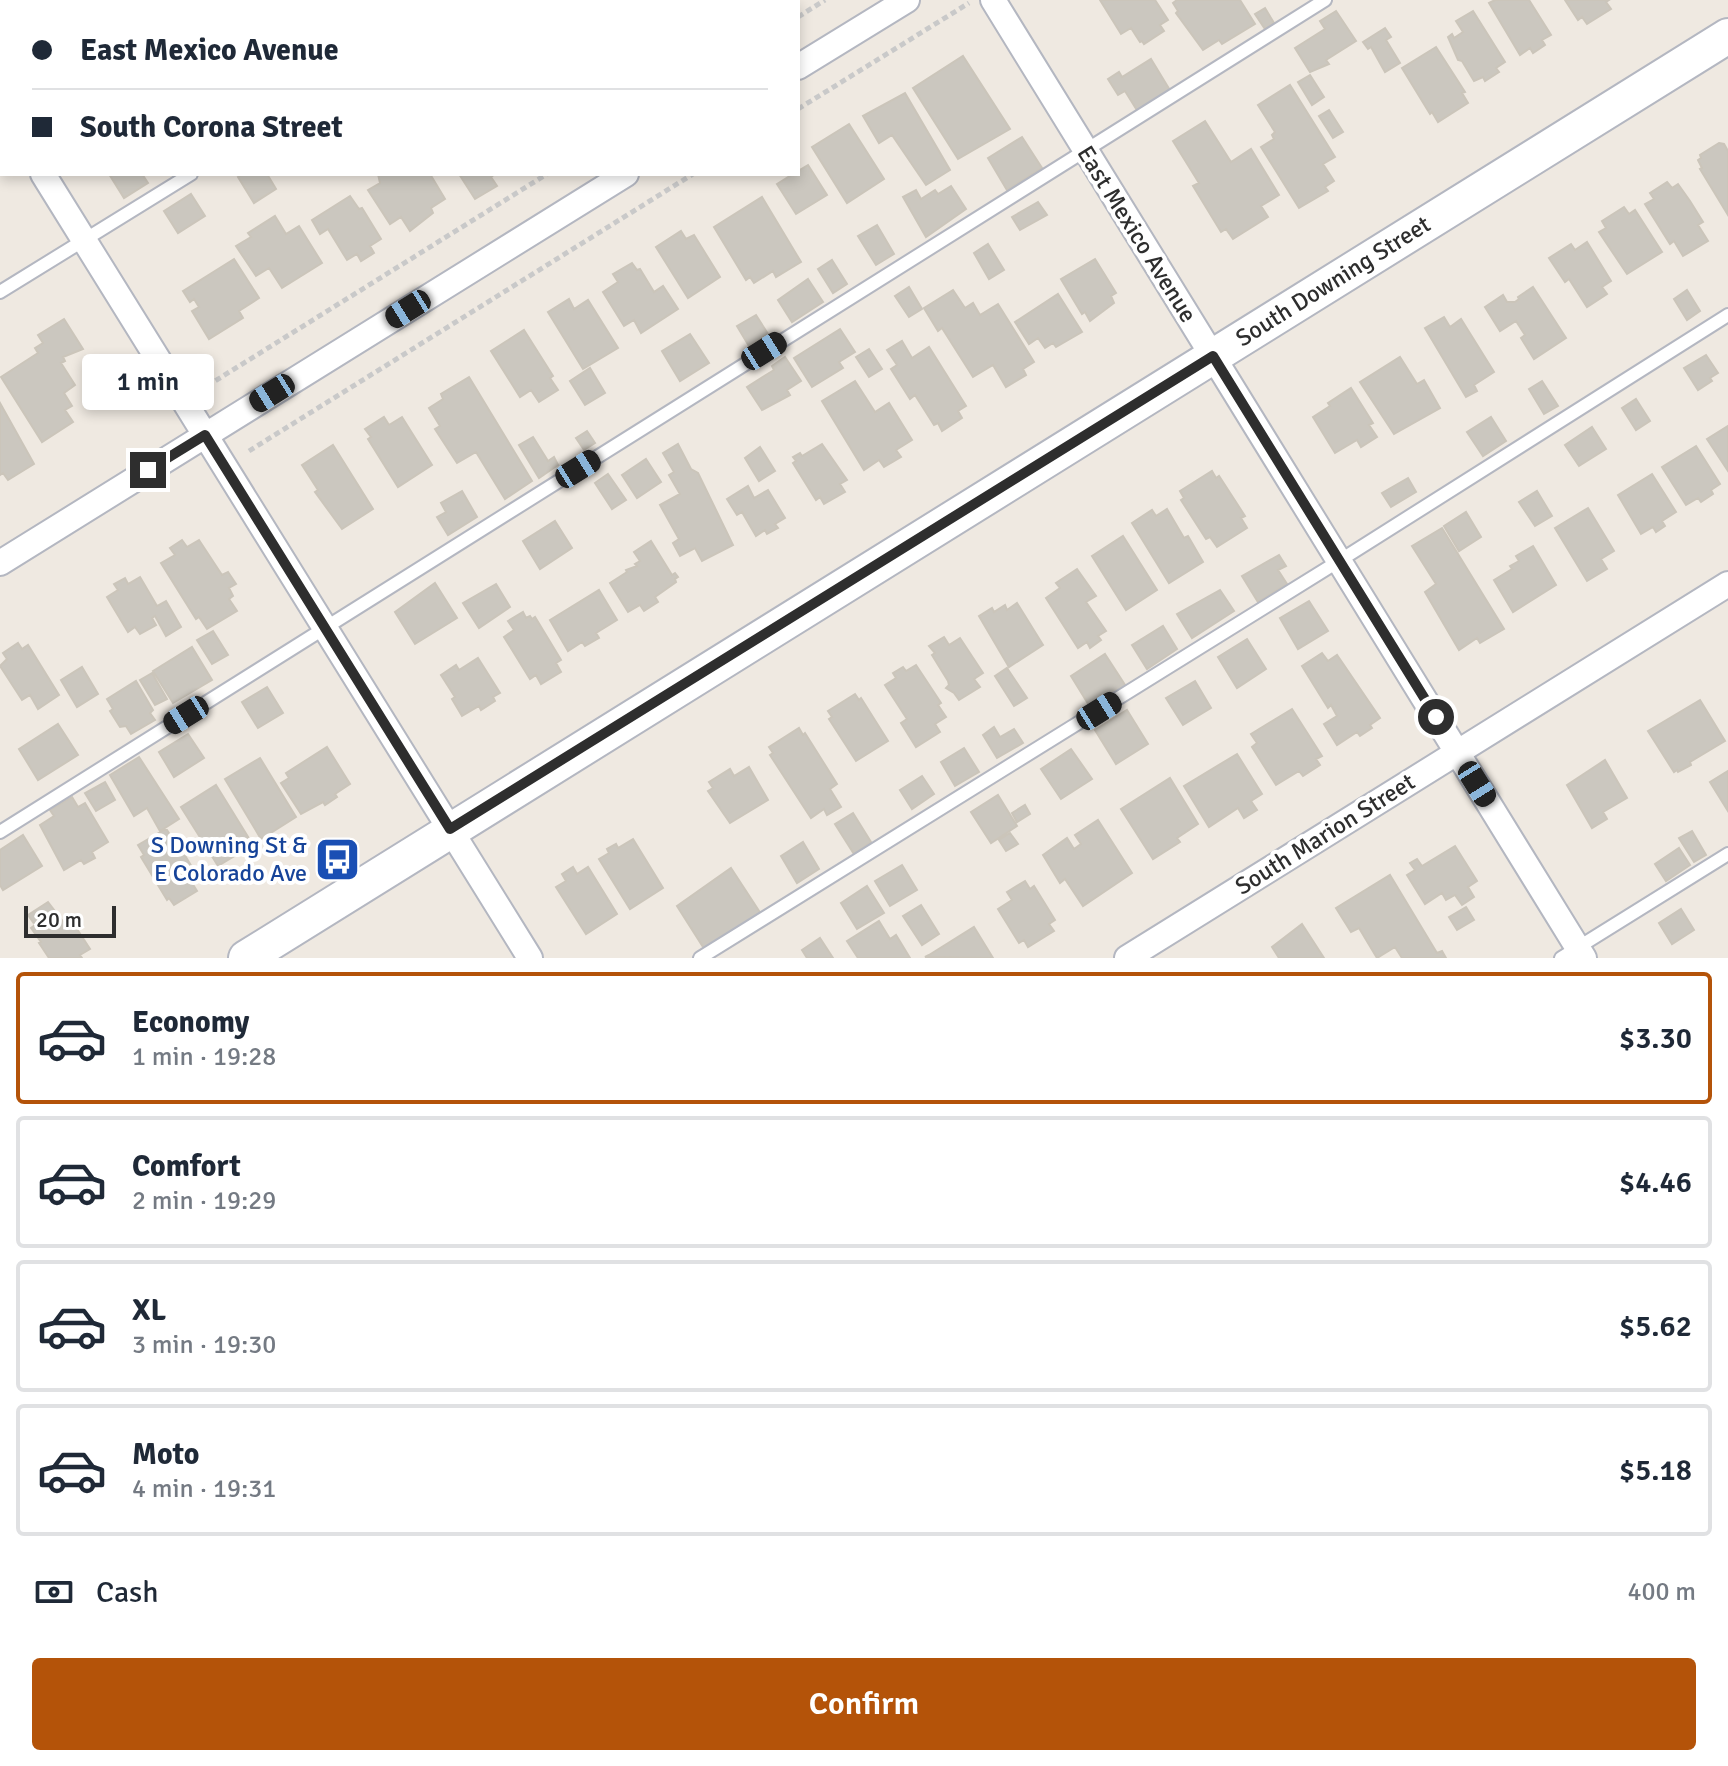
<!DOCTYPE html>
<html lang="en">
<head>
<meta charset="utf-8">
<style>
	:root { --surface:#fff; --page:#f6f6f7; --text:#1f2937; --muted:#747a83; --line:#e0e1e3; --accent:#b45309 }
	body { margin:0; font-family:Signika,sans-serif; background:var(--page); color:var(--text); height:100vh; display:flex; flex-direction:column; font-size:30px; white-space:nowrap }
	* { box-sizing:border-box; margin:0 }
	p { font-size:26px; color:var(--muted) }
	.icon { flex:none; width:44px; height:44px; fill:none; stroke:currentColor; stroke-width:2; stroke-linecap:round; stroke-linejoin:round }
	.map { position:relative; height:958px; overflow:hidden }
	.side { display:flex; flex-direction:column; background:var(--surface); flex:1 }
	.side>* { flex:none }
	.hud { position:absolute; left:0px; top:0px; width:800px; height:176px; box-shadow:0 4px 12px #0003; display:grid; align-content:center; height:176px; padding:0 32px; background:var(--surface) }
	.scale { position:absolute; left:24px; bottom:20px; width:92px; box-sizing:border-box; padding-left:8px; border:4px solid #2e2e2e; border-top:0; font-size:22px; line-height:28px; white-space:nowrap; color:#2e2e2e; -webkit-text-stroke:6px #fff; paint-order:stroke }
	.end { position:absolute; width:36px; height:36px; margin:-18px; border:10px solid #2e2e2e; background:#fff; box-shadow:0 0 0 4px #fff }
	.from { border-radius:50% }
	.bubble { position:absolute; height:56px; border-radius:8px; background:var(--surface); box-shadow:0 4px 12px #0003; font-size:26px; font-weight:600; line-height:56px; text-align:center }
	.car { position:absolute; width:24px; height:48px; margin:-24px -12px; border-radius:10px; box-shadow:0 0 6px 2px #0007; background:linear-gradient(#222 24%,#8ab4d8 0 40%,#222 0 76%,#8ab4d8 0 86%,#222 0) }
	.hud b { display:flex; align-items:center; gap:28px; height:76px; font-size:30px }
	.hud b+b { border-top:2px solid var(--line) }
	.hud i { width:20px; height:20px; background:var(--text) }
	ul { padding:14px 0 0; list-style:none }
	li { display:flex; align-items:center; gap:24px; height:132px; margin:0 16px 12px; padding:0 16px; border:4px solid var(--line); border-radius:8px }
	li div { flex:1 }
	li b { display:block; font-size:30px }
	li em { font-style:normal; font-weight:600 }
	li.current { border-color:var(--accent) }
	li>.icon { width:72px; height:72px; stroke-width:1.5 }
	.pay { display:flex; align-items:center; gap:20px; height:88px; padding:0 32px; font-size:30px }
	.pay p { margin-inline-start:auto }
	.primary-button { display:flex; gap:16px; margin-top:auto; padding:16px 32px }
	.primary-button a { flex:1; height:92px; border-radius:8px; background:var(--accent); color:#fff; font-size:32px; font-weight:600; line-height:92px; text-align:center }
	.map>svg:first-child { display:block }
	.building { fill:#cbc7bf; stroke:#cbc5ba; stroke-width:2 }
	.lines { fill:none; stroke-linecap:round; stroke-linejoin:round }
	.lane-casing { stroke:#b4b7c1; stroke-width:16 }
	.street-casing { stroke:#b4b7c1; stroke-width:28 }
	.secondary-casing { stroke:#b4b7c1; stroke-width:38 }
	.path { stroke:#c9c9c9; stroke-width:5; stroke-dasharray:6 4; stroke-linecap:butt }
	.lane { stroke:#fff; stroke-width:12 }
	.street { stroke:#fff; stroke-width:24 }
	.secondary { stroke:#fff; stroke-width:34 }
	.route { stroke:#2e2e2e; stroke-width:10 }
	.labels { text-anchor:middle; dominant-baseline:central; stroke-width:8; stroke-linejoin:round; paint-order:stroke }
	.street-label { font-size:24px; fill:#2e2e2e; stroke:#fff }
	.transit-label { font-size:24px; fill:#164399; stroke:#fff; text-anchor:end }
</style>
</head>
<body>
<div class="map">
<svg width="1728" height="958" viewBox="0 0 1728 958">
	<rect width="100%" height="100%" fill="#efe9e1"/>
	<path class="building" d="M1100 0H1155L1168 20 1160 25 1164 31 1144 44 1142 41 1140 42 1131 28 1121 34Z
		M1177 0H1240L1255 24 1222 44 1219 40 1203 50 1176 13 1178 11 1173 3Z
		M1495 0H1529L1551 35 1542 40 1545 45 1533 53 1530 48 1520 55 1489 3Z
		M1565 0H1609L1606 2 1611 9 1587 24 1582 17 1578 20Z
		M1265 8 1274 23 1265 29 1255 14Z
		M1336 11 1356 41 1326 60 1329 64 1310 72 1295 48 1325 29 1320 21Z
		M1473 11 1505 62 1496 68 1499 72 1485 81 1483 77 1474 81 1462 61 1458 60 1448 37 1452 34 1454 38 1463 32 1456 21Z
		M1385 28 1391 37 1386 40 1400 63 1385 72 1371 47 1368 49 1363 42Z
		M1436 47 1465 92 1462 93 1468 103 1438 122 1432 112 1430 114 1402 68Z
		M963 56 1010 129 958 159 913 88Z
		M1151 59 1171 92 1138 112 1125 91 1118 95 1108 79 1119 72 1122 77Z
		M1310 75 1324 97 1312 105 1298 82Z
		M1290 85 1335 157 1323 164 1334 181 1325 187 1328 191 1299 208 1261 147 1274 139 1272 135 1275 132 1258 105Z
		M905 93 950 170 926 185 892 135 879 143 863 116Z
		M1329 110 1343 132 1333 138 1319 116Z
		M1205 121 1231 162 1251 149 1279 195 1261 206 1268 217 1233 239 1226 229 1221 232 1193 186 1199 183 1173 141Z
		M849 124 884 179 847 203 812 147Z
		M1022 137 1042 168 1007 190 988 158Z
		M1719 143 1724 144 1728 151V215L1700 169 1702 168 1698 160 1701 158 1700 155Z
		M808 165 827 195 796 214 777 184 793 174H798V171Z
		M109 174H142L148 183 124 198Z
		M242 174H267L276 189 254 203 238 177Z
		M378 174H430L445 199 431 208 433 213 410 231 401 217 390 224 368 190 380 183Z
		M459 174H495L491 177 497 186 475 199Z
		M1667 182 1672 188 1678 184 1690 201 1703 222 1698 225 1708 241 1683 256 1674 241 1670 244 1645 204 1654 199 1650 193Z
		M951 186 966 209 926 237 903 197 916 190 921 199 935 190 938 194Z
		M191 194 205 216 178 233 164 211Z
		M350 196 359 209 362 208 381 239 370 246 374 253 361 261 357 254 347 260 328 229 320 234 312 220Z
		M762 197 801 262 776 277 773 271 754 283 750 277 746 280 714 227Z
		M1038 202 1047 215 1020 230 1012 217Z
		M1624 207 1629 214 1635 210 1662 252 1627 274 1599 232 1606 228 1602 221Z
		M275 216 286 234 299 226 322 263 282 288 269 268 256 276 236 246 251 237 248 233Z
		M877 225 894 254 876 265 858 236Z
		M681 231 686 239 694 235 720 277 688 298 656 247Z
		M1587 242 1611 281 1602 287 1607 294 1587 307 1569 279 1565 282 1549 258 1571 244 1575 250Z
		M988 244 1004 270 989 279 974 253Z
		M234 259 259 298 239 311 243 318 209 339 192 311 199 307 194 299 190 302 183 291Z
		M1095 259 1116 293 1111 296 1114 303 1090 321 1085 312 1082 314 1061 279Z
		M832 260 847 284 833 293 818 269Z
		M632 263 637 270 640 269 654 292 663 286 678 309 641 333 634 320 624 326 603 292 618 282 613 274Z
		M808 279 823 302 792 322 778 300Z
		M909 287 922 309 909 317 895 296Z
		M1533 287 1566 338 1534 359 1521 338 1525 335 1516 321 1500 331 1485 307 1503 295 1507 302H1515L1519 299 1518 297Z
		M953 290 965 308 973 303 980 315 998 304 1034 362 1023 369 1026 375 1006 387 993 365 973 377 942 328 938 331 924 308Z
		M1687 290 1700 311 1687 320 1674 299Z
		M1058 294 1082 332 1056 347 1053 343 1045 348 1038 338 1029 344 1015 322Z
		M569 299 574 309 588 300 618 348 583 369 548 312Z
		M756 315 768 334 749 346 737 326Z
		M1444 317 1450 327 1461 319 1494 372 1474 385 1477 391 1466 397 1425 328Z
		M64 319 83 349 63 357 65 361 61 363 75 385 64 393 72 406 65 410 73 422 42 442 1 377 38 353 35 348 43 343 38 335Z
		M840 329 855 352 839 362 843 368 812 387 794 358Z
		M524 330 553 376 550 378 558 390 539 402 531 390 520 397 491 351Z
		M690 334 709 363 680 381 662 351Z
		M902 341 912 358 929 347 966 406 958 411 962 418 942 431 938 423 934 425 915 395 910 399 891 369 897 365 887 350Z
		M869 349 882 369 869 377 856 357Z
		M1706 355 1718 373 1710 378 1712 381 1698 390 1684 368Z
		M785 357 801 381 787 390 790 395 762 410 747 387 774 370 772 366Z
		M1400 357 1417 384 1424 380 1440 408 1394 434 1360 382Z
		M590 368 605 393 585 405 570 381Z
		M469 377 532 481 505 499 476 452 457 463 435 429 440 426 429 408 443 399 441 394Z
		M855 381 875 412 889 403 912 440 896 450 901 457 884 467 879 460 864 470 822 401Z
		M1542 381 1558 406 1544 414 1529 389Z
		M1351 388 1373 423 1369 425 1377 437 1361 447 1357 440 1335 453 1313 417 1330 406 1328 403Z
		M1636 399 1650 421 1636 430 1622 408Z
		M0 403 34 464 8 480 3 473 0 475Z
		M384 417 389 425 402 417 432 465 398 487 368 439 371 437 365 429Z
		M1491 417 1506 441 1483 456 1467 432Z
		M1728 426V471L1707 439Z
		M1592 427 1606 449 1579 466 1565 445Z
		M587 431 595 443 584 450 576 438Z
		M533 437 548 461 554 457 558 465 539 478 519 445Z
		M678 444 691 469 698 473 733 545 702 561 695 548 680 556 673 543 679 539 660 505 680 494 669 475 674 472 663 453Z
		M822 444 847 480 840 484 845 492 824 504 820 497 816 500 793 463 796 461 793 457 800 453 802 456Z
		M333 445 373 509 342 529 315 492 318 490 302 465Z
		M1696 446 1720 484 1711 490 1713 494 1701 502 1698 498 1686 505 1662 467Z
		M760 447 775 471 759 481 745 458Z
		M646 459 661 482 637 498 622 475Z
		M1212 471 1216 478 1219 476 1245 516 1241 518 1247 528 1217 547 1210 537 1206 539 1181 500 1184 498 1180 491Z
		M608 474 626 500 612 509 595 483Z
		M1652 474 1676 512 1662 521 1665 526 1656 532 1653 527 1641 534 1618 495Z
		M1408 478 1416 492 1391 507 1382 493Z
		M748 486 754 498 768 490 785 518 775 524 778 528 767 534 765 530 756 536 742 512 737 515 727 499Z
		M462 491 477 517 448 535 437 517 446 512 441 503Z
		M1537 491 1552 516 1535 526 1519 502Z
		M1588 508 1614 551 1601 559 1607 569 1587 581 1555 528Z
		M1167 509 1184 538 1188 536 1203 562 1169 583 1132 523 1152 510 1156 516Z
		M1466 512 1481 537 1459 551 1444 526Z
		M555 521 572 548 540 569 523 541Z
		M1442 528 1504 629 1480 643 1477 638 1459 650 1425 592 1436 584 1412 546Z
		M1123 536 1157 590 1126 610 1092 556Z
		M182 540 187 547 199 540 222 575 228 572 236 584 229 588 233 596 229 599 237 611 207 629 199 617 196 619 161 563 175 555 170 548Z
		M651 541 672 575 675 573 678 577 675 579 676 582 655 597 658 602 644 611 640 605 628 612 610 583 627 572 626 570 637 566 635 564 640 561 634 552Z
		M1533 546 1556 585 1513 612 1494 580 1512 569 1510 566 1519 561 1516 556Z
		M1279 555 1286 566 1278 570 1287 584 1258 602 1242 576Z
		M1077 569 1096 596 1086 602 1106 631 1098 636 1101 640 1090 648 1087 642 1078 648 1046 598 1060 588 1056 583Z
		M140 577 157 606 166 601 181 627 166 636 155 616 152 618 156 625 140 634 135 627 128 632 107 597 118 590 114 584 125 578 128 584Z
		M435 583 457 618 415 644 395 612Z
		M496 584 510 607 479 628 463 603Z
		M599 590 617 620 596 633 599 638 585 646 582 642 568 651 550 620Z
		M1220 590 1234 611 1192 638 1177 614Z
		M1309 601 1328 631 1298 649 1280 618Z
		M1017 603 1043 645 1009 667 979 616 992 608 994 612 1005 605 1007 610Z
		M523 612 526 618 530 616 532 619 535 617 561 660 556 663 561 672 541 684 536 675 530 679 504 637 514 630 508 621Z
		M1163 626 1177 649 1147 669 1132 645Z
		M213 631 228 655 212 664 197 640Z
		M944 637 949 645 960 638 983 673 974 679 980 687 959 700 954 693 946 688 949 685 948 681 932 655 935 653 929 646Z
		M1247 639 1266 669 1237 688 1218 657Z
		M18 643 22 649 28 645 59 695 38 709 30 695 22 700 0 666 7 659 3 653Z
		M192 647 212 680 173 703 153 671Z
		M1322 653 1328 661 1337 655 1380 718 1370 725 1372 728 1360 736 1357 732 1337 745 1324 724 1337 716 1331 705 1328 708 1302 666Z
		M1105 654 1127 688 1092 710 1071 676Z
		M478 658 500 693 493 697 495 701 481 710 479 706 462 716 452 699 455 697 441 675 456 665 459 670Z
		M916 665 941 703 938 705 946 717 935 724 940 732 916 747 901 723 907 719 885 685 896 678 893 673 903 667 906 671Z
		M82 667 98 694 77 707 61 680Z
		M1007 668 1027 698 1014 706 995 676Z
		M152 673 167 699 155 705 140 680Z
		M136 681 153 710 150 713 155 720 131 734 126 726 120 727 110 711 113 709 107 699Z
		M1195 681 1211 708 1183 725 1166 698Z
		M267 687 283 713 258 728 242 702Z
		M855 694 859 700 861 698 888 741 856 761 829 719 832 717 828 711Z
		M1700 700 1725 741 1690 762 1691 765 1678 772 1677 770 1674 772 1648 731Z
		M1292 709 1322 756 1316 759 1320 765 1303 776 1299 771 1276 785 1252 747 1257 743 1251 734Z
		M1127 710 1148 744 1116 764 1095 730Z
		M58 724 78 755 38 780 19 749Z
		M994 727 1000 737 1014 729 1023 743 997 758 983 735Z
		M799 728 803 735 805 733 837 784 830 789 841 807 827 815 824 809 811 818 770 755 773 753 769 747Z
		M188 734 204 758 174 777 159 752Z
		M327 747 350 784 335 794 337 797 325 805 323 802 301 814 281 783 289 778 286 773Z
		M964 748 979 772 955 786 941 762Z
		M1071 749 1092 779 1061 799 1041 769Z
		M1237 754 1262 794 1251 801 1257 810 1244 818 1238 808 1209 827 1184 786Z
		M139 757 179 819 160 831 147 808 134 816 110 775Z
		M260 758 296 817 261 839 225 779Z
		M1605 760 1627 798 1603 812 1607 819 1592 828 1567 785Z
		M749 767 768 800 730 823 708 791 713 788 709 782 730 769 734 776Z
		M1728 771V811L1710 782Z
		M922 776 934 794 912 809 900 790Z
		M1170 778 1198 824 1177 838 1180 842 1153 859 1121 809Z
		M105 782 115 800 96 811 85 793Z
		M216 785 253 845 218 866 181 807Z
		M998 795 1017 826 991 843 971 812Z
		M72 797 78 807 85 803 108 842 92 852 95 858 84 864 81 860 64 870 40 825 54 816 50 810Z
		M1025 805 1030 814 1017 822 1012 813Z
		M853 813 871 842 854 854 835 824Z
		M1098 820 1132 873 1083 906 1065 879 1060 883 1043 855 1067 838 1074 849 1081 844 1075 835Z
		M164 830H167L172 838 174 837 199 879 192 883 197 891 174 905 169 898 167 900 141 857 144 855 138 845Z
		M1692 831 1706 855 1694 862 1679 838Z
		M1010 833 1018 844 1006 851 999 840Z
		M23 835 42 866 3 890 0 885V850Z
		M633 839 663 888 630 909 599 859 609 853 607 849 616 844 618 848Z
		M803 842 819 869 797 883 781 856Z
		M1455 846 1477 881 1468 887 1474 897 1462 905 1455 895 1446 900 1442 893 1425 904 1407 875 1415 870 1410 863 1417 859 1422 866Z
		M1679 848 1690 865 1666 881 1655 864Z
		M902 865 917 890 890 906 875 881Z
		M573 867 577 874 588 867 617 914 586 934 556 887 566 881 562 874Z
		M731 868 761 914 705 950 677 906Z
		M1390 875 1437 953 1442 951 1446 958H1402L1395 947 1377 958 1359 928 1351 932 1336 908Z
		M1025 881 1030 889 1034 886 1055 920 1049 924 1054 931 1028 947 1024 940 1019 943 998 909 1012 900 1007 892Z
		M867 886 884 913 857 929 841 903Z
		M48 902 65 924 71 920 90 949 80 955 82 958H49L39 943 41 942 31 928 35 925 28 915Z
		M921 905 939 934 922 945 903 916Z
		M1466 907 1474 920 1457 930 1449 917Z
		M1681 909 1694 930 1672 944 1659 923Z
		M879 921 890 939 896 935 910 958H858L847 941Z
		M1302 924 1324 958H1279L1272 947Z
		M974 927 993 958 925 957 929 955Z
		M820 938 833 958H807L802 950Z"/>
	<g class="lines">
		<defs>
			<path id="lane" d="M471 2 474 0
				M0 292 191 174
				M0 832 1325 0
				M700 958 1339 561 1728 315
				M1561 958 1728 854"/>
			<path id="street" d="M993 0 1584 958
				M30 2 33 0
				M0 20 2 19
				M798 67 907 0
				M0 105 2 108
				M43 174 530 958
				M0 563 626 174
				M1127 958 1728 584"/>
			<path id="secondary" d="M246 958 1728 36"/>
		</defs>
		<use href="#lane" class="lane-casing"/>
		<use href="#street" class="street-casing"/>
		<use href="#secondary" class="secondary-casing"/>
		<path class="path" d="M95 2 98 0
			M798 17 825 0
			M798 109 969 3
			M207 386 547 174
			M249 451 693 174"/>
		<use href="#lane" class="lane"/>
		<use href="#street" class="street"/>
		<use href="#secondary" class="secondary"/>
	</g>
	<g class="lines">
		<path class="route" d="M148 470 205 435 450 829 1213 356 1436 717"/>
	</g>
	<defs>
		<symbol id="bus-square" viewBox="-11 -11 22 22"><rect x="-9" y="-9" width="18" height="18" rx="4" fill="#1a4fb4" stroke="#fff"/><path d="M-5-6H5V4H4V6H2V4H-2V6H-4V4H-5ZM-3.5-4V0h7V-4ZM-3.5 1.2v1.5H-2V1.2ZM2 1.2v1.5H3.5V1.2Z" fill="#fff"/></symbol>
	</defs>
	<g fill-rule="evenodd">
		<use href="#bus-square" x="312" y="834" width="51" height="51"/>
	</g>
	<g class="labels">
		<g class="street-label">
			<text transform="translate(1137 234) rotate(58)">East Mexico Avenue</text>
			<text transform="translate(1333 281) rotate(-32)">South Downing Street</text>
			<text transform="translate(1325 834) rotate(-32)">South Marion Street</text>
		</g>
		<g class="transit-label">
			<text x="307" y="845">S Downing St &amp;<tspan x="307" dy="28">E Colorado Ave</tspan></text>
		</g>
	</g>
</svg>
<div class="scale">20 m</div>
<i class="end from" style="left:1436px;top:717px"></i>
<i class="end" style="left:148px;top:470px"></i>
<div class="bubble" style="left:82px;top:354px;width:132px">1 min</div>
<i class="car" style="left:408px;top:309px;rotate:238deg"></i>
<i class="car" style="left:764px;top:351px;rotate:58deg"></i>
<i class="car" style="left:272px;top:393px;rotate:238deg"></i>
<i class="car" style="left:578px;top:469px;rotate:58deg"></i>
<i class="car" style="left:1099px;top:711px;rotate:58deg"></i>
<i class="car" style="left:186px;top:715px;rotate:238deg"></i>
<i class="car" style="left:1477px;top:784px;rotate:148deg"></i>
<div class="hud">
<b><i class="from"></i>East Mexico Avenue</b>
<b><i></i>South Corona Street</b>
</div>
</div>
<section class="side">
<ul>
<li class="current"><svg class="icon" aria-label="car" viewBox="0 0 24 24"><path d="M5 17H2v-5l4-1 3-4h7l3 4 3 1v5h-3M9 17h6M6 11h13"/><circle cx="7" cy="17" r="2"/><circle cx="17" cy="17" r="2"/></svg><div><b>Economy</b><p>1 min · 19:28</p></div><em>$3.30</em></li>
<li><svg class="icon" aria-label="car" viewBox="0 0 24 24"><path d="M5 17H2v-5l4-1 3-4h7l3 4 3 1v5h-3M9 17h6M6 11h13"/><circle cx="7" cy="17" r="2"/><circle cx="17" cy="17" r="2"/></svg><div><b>Comfort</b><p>2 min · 19:29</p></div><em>$4.46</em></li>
<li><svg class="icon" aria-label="car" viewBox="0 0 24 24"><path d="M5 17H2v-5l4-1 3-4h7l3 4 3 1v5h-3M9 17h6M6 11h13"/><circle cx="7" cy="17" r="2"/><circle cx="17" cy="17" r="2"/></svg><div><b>XL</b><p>3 min · 19:30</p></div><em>$5.62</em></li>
<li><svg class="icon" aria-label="car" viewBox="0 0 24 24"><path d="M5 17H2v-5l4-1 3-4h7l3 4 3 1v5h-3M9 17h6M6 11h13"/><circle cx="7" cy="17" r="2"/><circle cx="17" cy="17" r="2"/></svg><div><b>Moto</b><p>4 min · 19:31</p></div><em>$5.18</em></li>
</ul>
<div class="pay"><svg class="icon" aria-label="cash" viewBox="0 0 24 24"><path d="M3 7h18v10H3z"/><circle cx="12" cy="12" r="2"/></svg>Cash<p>400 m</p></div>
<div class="primary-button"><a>Confirm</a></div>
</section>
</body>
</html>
